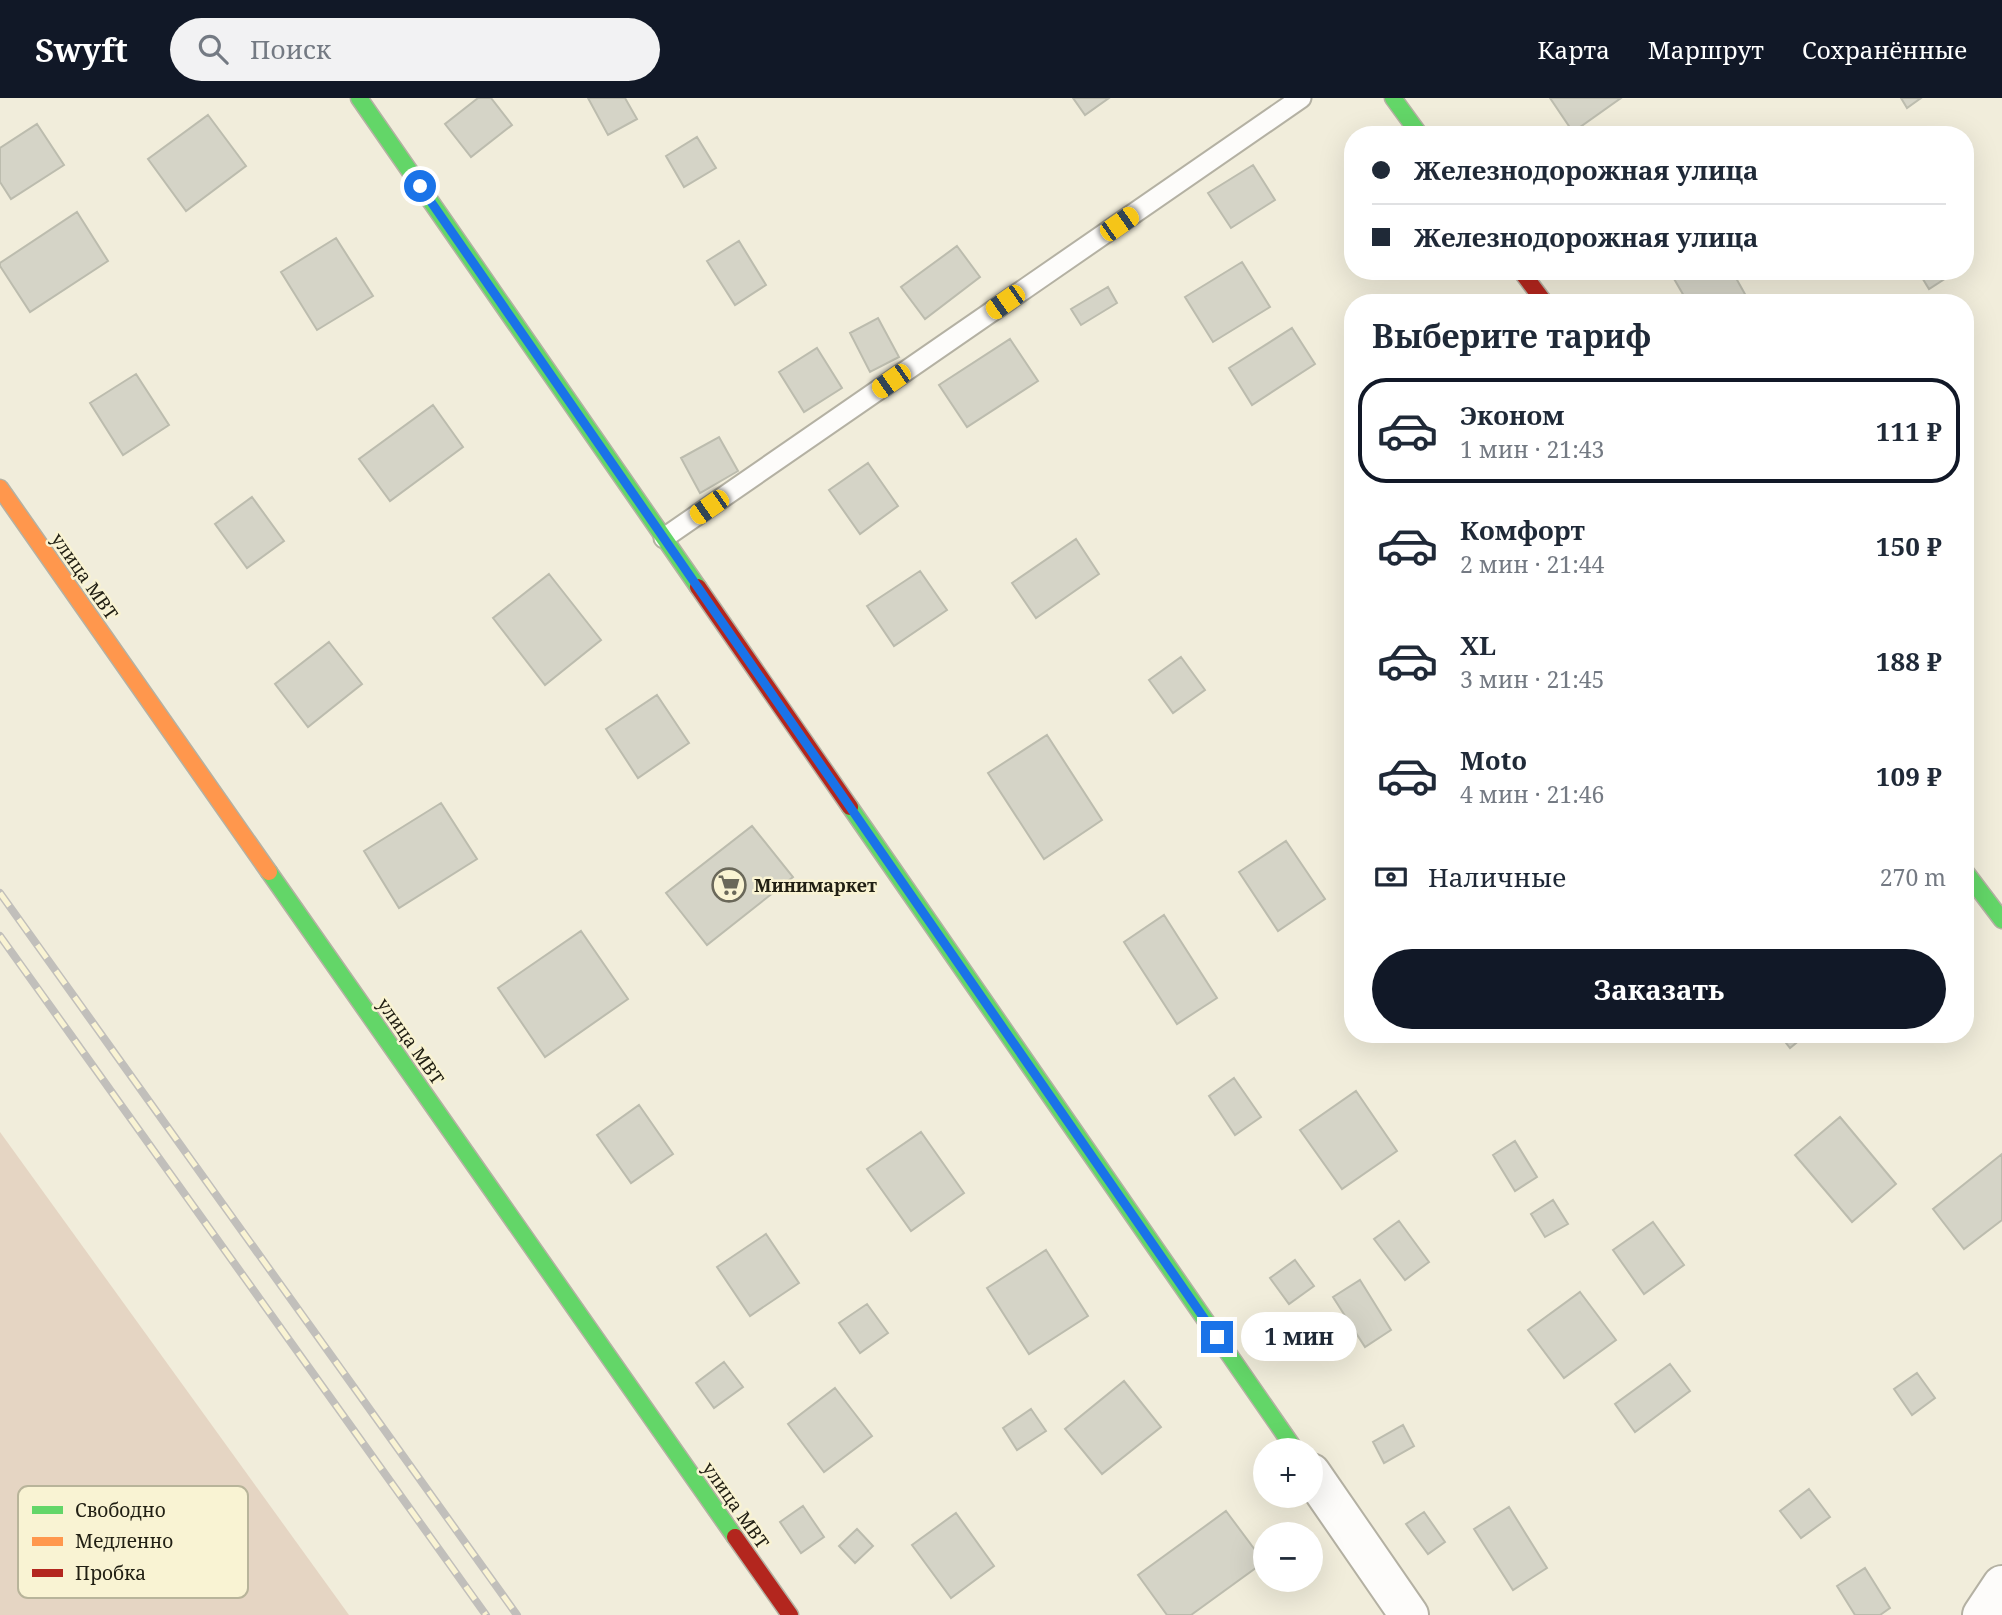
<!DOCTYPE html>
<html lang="ru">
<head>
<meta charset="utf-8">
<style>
	:root { --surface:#fff; --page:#f2f2f3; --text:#1f2937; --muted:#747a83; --line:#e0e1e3; --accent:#111827 }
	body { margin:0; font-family:"Noto Serif",serif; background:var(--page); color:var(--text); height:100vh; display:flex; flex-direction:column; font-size:26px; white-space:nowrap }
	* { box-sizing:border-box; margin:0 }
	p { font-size:23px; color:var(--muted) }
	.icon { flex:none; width:38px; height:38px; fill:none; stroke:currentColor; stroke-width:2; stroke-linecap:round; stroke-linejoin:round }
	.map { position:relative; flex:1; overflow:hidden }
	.drawer { position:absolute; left:1344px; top:196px; width:630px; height:749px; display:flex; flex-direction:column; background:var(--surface); border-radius:28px; box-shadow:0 7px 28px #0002 }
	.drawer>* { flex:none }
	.guide { position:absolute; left:1344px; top:28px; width:630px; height:154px; border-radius:28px; box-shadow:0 7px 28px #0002; display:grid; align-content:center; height:154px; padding:0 28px; background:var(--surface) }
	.fabs { position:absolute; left:1253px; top:1340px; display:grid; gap:14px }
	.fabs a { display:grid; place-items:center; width:70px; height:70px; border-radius:50%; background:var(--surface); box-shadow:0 7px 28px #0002; font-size:35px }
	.end { position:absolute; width:32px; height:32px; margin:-16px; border:9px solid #1a73e8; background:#fff; box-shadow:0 0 0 4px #fff }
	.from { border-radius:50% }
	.bubble { position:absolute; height:49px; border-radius:24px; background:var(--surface); box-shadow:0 7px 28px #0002; font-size:23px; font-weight:700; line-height:49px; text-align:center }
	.car { position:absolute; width:21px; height:42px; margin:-21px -10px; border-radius:9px; box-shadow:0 0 5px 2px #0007; background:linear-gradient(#f5c518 24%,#345 0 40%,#f5c518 0 76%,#345 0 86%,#f5c518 0) }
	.guide b { display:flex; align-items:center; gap:24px; height:66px; font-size:26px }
	.guide b+b { border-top:2px solid var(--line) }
	.guide i { width:18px; height:18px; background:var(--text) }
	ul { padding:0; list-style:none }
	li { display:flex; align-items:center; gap:21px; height:105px; margin:0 14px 10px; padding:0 14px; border:4px solid transparent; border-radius:28px }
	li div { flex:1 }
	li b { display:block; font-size:26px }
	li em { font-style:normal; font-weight:700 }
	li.current { border-color:var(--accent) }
	li>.icon { width:63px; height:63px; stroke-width:1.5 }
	h2 { padding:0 28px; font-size:32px; line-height:84px }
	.pay { display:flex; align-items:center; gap:18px; height:77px; padding:0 28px; font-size:26px }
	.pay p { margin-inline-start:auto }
	.button { display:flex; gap:14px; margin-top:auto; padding:14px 28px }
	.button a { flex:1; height:80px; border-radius:42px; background:var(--accent); color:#fff; font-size:28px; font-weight:700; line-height:80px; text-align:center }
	header { display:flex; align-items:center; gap:42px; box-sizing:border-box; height:98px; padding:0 35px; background:var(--accent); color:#fff }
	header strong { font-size:33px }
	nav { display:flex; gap:38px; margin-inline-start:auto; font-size:24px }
	.search { width:490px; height:63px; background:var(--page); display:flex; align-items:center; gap:18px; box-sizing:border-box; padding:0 24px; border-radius:38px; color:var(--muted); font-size:26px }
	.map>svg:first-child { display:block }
	.green { fill:#e5d5c3 }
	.building { fill:#d5d4c7; stroke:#bcbcae; stroke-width:2 }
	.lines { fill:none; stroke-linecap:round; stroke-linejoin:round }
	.lane-casing { stroke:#b4b1a3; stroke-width:23 }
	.street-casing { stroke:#b4b1a3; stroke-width:42 }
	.fast-casing { stroke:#b4b1a3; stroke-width:19 }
	.slow-casing { stroke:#b4b1a3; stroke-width:19 }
	.jam-casing { stroke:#b4b1a3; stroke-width:19 }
	.lane { stroke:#fdfcfa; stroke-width:19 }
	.street { stroke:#fdfcfa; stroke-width:38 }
	.fast { stroke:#63d668; stroke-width:16 }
	.slow { stroke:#ff974d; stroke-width:16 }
	.jam { stroke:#b3261e; stroke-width:16 }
	.rail-casing { stroke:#c1bfbb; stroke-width:8 }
	.rail { stroke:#f9f3d3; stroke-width:5; stroke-dasharray:16; stroke-linecap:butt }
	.route { stroke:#1a73e8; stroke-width:9 }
	.labels { text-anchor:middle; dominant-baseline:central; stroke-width:5; stroke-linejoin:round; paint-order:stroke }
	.street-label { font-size:18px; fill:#222014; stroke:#f9f3d3 }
	.poi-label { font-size:18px; font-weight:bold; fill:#222014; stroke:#f9f3d3; text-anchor:start }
	.key { fill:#f9f3d3; stroke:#b8b49a; stroke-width:2 }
	.key-label { font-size:19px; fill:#222014 }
</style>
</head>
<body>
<header>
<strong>Swyft</strong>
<div class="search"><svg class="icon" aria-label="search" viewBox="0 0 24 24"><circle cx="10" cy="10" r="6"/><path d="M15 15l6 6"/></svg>Поиск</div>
<nav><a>Карта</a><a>Маршрут</a><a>Сохранённые</a></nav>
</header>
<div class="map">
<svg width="2002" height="1517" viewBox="0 0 2002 1517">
	<rect width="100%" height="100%" fill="#f1eddb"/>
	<path class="green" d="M0 1034 349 1517H0Z"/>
	<path class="building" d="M478 0H491L512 27 471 59 445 26Z
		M588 0H625L637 21 608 37Z
		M1073 0H1109L1085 17Z
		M1550 0H1621L1573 34Z
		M1901 0H1921L1907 10Z
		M208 17 246 68 186 113 148 61Z
		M37 26 64 67 11 101 0 84V50Z
		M697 39 716 70 684 89 666 58Z
		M1253 67 1275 102 1231 130 1208 95Z
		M77 114 108 163 30 214 0 168V165Z
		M336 140 373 198 317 232 281 174Z
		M739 143 766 187 735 207 707 163Z
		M957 148 980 179 925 221 901 189Z
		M1242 164 1270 209 1213 244 1185 199Z
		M1683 173H1732L1750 205H1688L1673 179Z
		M1918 173H1957L1929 191Z
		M1108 189 1117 205 1081 227 1071 211Z
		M878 220 899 259 870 274 850 235Z
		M1292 230 1315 266 1252 307 1229 270Z
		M1010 241 1038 283 967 329 939 287Z
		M817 250 842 290 804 314 779 274Z
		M136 276 169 327 123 357 90 305Z
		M433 307 463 349 390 403 359 361Z
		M719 339 738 373 700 395 681 360Z
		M868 365 898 408 860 436 829 392Z
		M252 399 284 443 247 470 215 426Z
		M1076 441 1099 476 1036 520 1012 485Z
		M920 473 947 512 894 548 867 508Z
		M549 476 601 542 545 587 493 520Z
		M329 544 362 586 308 629 275 586Z
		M1181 559 1205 592 1173 615 1149 582Z
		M657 597 689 645 638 680 606 631Z
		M1047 637 1102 722 1044 761 988 675Z
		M441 705 477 761 399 810 364 753Z
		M752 728 793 779 707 847 666 795Z
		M1286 743 1325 801 1278 833 1239 774Z
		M1164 817 1217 900 1177 926 1124 844Z
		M581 833 628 901 545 959 498 890Z
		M1779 936H1807L1790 950Z
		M1234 980 1261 1019 1235 1037 1209 998Z
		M1356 993 1397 1053 1342 1091 1300 1032Z
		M639 1007 673 1056 631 1085 597 1037Z
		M1840 1019 1896 1086 1852 1124 1795 1057Z
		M921 1034 964 1095 911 1133 867 1071Z
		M1515 1043 1537 1079 1515 1093 1493 1057Z
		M2002 1056V1122L1964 1151 1933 1111Z
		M1553 1102 1568 1126 1545 1139 1531 1116Z
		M1399 1123 1429 1164 1405 1182 1374 1141Z
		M1653 1124 1684 1167 1644 1196 1613 1152Z
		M766 1136 799 1185 750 1218 717 1169Z
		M1046 1152 1088 1218 1029 1256 987 1190Z
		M1295 1162 1314 1188 1289 1206 1270 1180Z
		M1360 1182 1391 1232 1365 1249 1333 1199Z
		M1580 1194 1616 1242 1564 1280 1528 1232Z
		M867 1206 888 1235 860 1255 839 1225Z
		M724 1264 743 1289 714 1310 696 1285Z
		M1670 1266 1690 1293 1635 1334 1615 1306Z
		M1917 1275 1935 1300 1912 1317 1894 1291Z
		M1124 1283 1161 1329 1102 1376 1065 1331Z
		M835 1290 872 1338 824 1374 788 1326Z
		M1031 1311 1046 1333 1017 1352 1003 1330Z
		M1403 1327 1414 1348 1384 1365 1373 1344Z
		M1809 1391 1830 1419 1801 1440 1780 1413Z
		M803 1408 824 1439 801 1455 780 1424Z
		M1509 1409 1547 1470 1513 1492 1474 1431Z
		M1226 1413 1264 1464 1191 1517H1167L1138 1477Z
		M1424 1414 1445 1444 1428 1456 1406 1426Z
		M956 1415 994 1468 951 1500 912 1447Z
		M857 1431 873 1448 855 1465 839 1448Z
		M1865 1470 1890 1510 1880 1517H1855L1837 1488Z"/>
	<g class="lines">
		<defs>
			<path id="lane" d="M664 440 1301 0"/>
			<path id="street" d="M1311 1375 1409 1517
				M1982 1517 2002 1487"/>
			<path id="fast" d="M359 0 698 489
				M1393 0 1420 37
				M850 709 1296 1353
				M1965 773 2002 822
				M269 774 735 1439"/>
			<path id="slow" d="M0 390 269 774"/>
			<path id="jam" d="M1521 173 1545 205
				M698 489 850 709
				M735 1439 790 1517"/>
		</defs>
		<use href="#lane" class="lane-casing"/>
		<use href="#street" class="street-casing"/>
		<use href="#fast" class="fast-casing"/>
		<use href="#slow" class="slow-casing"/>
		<use href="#jam" class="jam-casing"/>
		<use href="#lane" class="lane"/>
		<use href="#street" class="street"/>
		<use href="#fast" class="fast"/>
		<use href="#slow" class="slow"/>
		<use href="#jam" class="jam"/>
		<defs>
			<path id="rail" d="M0 795 517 1517
				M0 838 486 1517"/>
		</defs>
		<use href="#rail" class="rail-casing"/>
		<use href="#rail" class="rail"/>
	</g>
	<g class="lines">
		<path class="route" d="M420 88 1217 1239"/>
	</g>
	<defs>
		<symbol id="supermarket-ring" viewBox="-11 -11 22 22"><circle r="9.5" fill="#f9f3d3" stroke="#6a685a" stroke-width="1.5"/><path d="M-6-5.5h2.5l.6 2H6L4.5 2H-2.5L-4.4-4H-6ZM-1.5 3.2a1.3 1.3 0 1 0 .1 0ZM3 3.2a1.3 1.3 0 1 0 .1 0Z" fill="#6a685a"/></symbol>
	</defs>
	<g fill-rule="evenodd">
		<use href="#supermarket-ring" x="710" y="768" width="38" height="38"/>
	</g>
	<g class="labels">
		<g class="street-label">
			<text transform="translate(85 478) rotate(55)">улица МВТ</text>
			<text transform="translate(411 943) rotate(55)">улица МВТ</text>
			<text transform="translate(736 1407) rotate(55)">улица МВТ</text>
		</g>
		<g class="poi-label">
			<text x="754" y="787">Минимаркет</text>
		</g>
	</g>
	<rect x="18" y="1388" width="230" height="112" rx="10" class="key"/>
	<rect x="32" y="1408" width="31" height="8" fill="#63d668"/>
	<rect x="32" y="1439" width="31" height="9" fill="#ff974d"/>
	<rect x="32" y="1471" width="31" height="8" fill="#b3261e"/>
	<g class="key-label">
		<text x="75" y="1419">Свободно</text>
		<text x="75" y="1450">Медленно</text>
		<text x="75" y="1482">Пробка</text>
	</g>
</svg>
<div class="fabs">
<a>+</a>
<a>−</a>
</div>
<i class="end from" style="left:420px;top:88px"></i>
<i class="end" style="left:1217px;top:1239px"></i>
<div class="bubble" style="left:1241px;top:1214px;width:116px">1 мин</div>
<i class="car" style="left:1119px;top:126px;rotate:55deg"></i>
<i class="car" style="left:1005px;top:204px;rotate:235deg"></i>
<i class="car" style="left:891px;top:283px;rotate:235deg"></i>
<i class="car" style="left:709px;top:409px;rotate:235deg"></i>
<div class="guide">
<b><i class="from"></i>Железнодорожная улица</b>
<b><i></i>Железнодорожная улица</b>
</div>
<section class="drawer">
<h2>Выберите тариф</h2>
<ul>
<li class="current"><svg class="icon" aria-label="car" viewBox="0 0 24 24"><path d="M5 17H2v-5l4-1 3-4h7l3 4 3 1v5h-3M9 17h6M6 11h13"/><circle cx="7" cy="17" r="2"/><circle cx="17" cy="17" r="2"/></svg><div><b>Эконом</b><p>1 мин · 21:43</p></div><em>111 ₽</em></li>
<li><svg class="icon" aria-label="car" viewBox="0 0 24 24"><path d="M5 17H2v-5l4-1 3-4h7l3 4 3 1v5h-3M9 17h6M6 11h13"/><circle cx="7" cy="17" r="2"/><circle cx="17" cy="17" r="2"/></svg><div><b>Комфорт</b><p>2 мин · 21:44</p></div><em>150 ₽</em></li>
<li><svg class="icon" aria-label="car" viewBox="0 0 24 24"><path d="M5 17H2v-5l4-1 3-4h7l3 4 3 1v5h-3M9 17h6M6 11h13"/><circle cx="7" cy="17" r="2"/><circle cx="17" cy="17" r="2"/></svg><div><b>XL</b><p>3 мин · 21:45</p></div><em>188 ₽</em></li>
<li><svg class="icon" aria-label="car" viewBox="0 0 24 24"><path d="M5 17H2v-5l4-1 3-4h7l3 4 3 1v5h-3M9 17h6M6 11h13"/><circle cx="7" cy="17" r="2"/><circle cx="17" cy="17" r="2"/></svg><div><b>Moto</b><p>4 мин · 21:46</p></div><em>109 ₽</em></li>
</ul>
<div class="pay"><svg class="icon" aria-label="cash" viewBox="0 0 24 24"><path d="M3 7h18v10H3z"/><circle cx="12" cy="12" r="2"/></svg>Наличные<p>270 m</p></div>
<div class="button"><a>Заказать</a></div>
</section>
</div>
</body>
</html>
